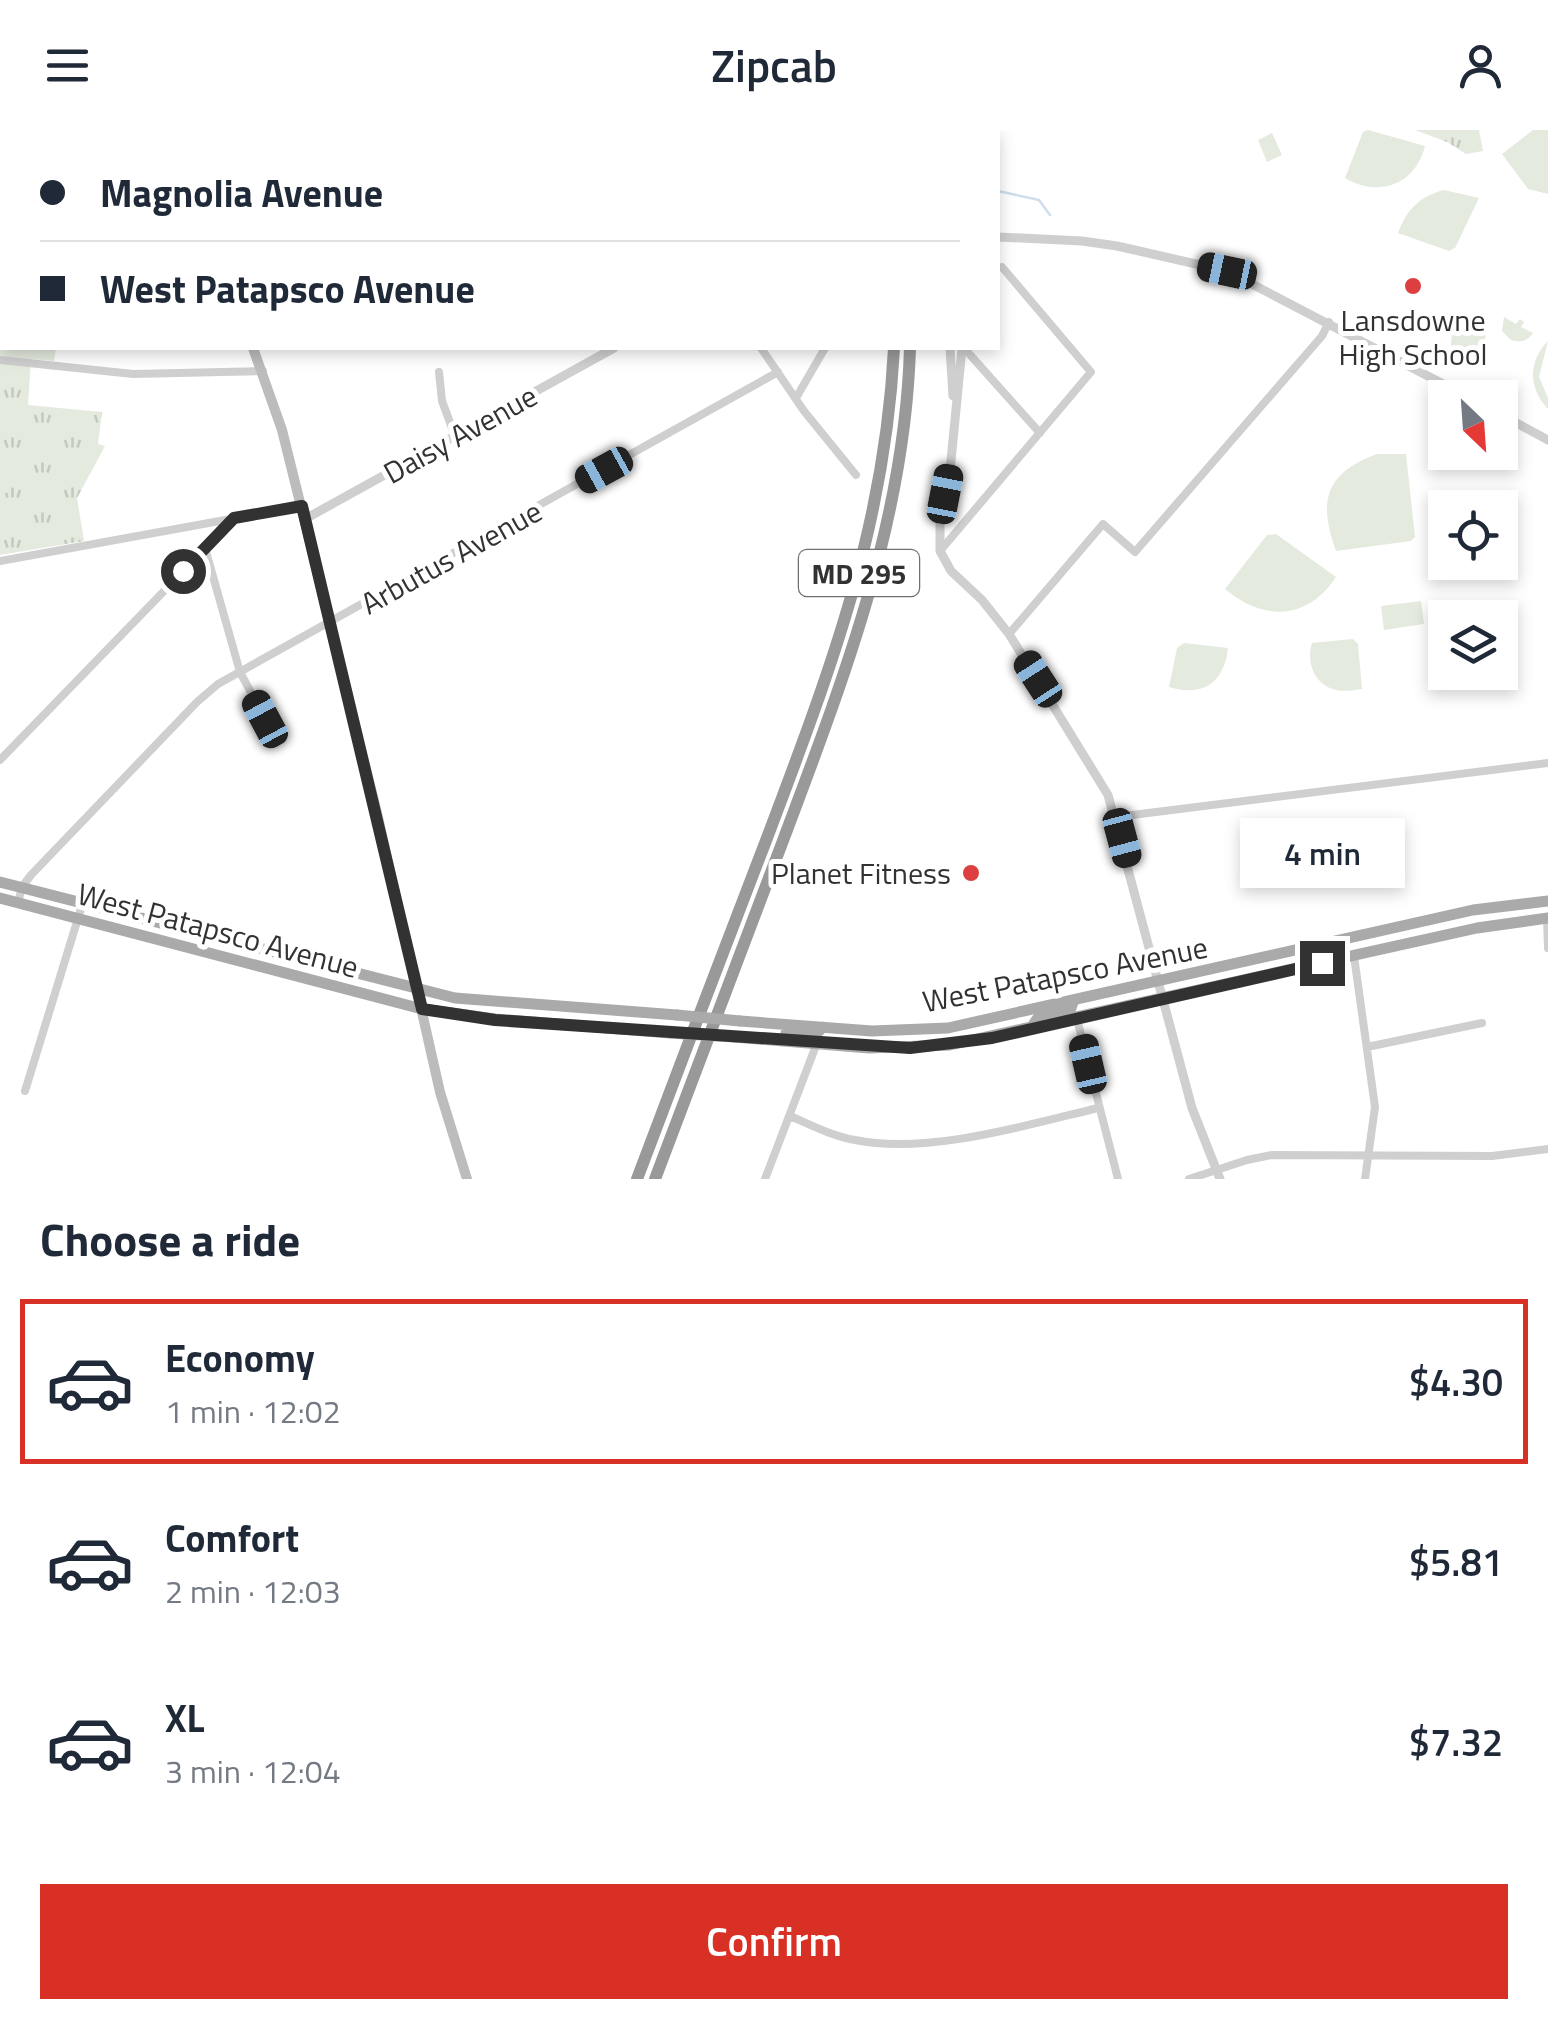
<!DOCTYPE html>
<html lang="en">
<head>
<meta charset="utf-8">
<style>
	:root { --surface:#fff; --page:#f2f2f3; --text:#1f2937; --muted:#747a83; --line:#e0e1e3; --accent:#d93025 }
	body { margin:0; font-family:"Titillium Web",sans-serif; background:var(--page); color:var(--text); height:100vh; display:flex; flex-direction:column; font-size:38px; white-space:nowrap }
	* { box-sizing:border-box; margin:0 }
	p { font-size:32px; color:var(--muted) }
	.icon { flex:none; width:55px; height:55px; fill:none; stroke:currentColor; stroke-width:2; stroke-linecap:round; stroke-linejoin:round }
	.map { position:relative; height:1049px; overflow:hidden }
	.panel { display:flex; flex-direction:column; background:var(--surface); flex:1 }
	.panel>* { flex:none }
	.banner { position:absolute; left:0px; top:0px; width:1000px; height:220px; box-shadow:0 5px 15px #0003; display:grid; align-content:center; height:220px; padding:0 40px; background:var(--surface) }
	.needle { width:65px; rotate:155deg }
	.controls { position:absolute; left:1428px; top:250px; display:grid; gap:20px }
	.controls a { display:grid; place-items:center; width:90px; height:90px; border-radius:0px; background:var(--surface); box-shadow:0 5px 15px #0003; font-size:50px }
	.end { position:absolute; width:45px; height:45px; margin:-22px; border:12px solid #323232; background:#fff; box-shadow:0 0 0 5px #fff }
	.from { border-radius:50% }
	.bubble { position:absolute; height:70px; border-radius:0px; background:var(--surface); box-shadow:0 5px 15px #0003; font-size:32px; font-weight:600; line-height:70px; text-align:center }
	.car { position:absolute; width:30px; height:60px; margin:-30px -15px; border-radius:12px; box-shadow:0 0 8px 2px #0007; background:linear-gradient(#222 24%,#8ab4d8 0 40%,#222 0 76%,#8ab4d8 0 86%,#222 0) }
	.banner b { display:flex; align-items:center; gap:35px; height:95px; font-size:38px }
	.banner b+b { border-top:2px solid var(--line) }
	.banner i { width:25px; height:25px; background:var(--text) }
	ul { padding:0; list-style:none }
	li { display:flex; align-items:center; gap:30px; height:165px; margin:0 20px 15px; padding:0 20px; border:5px solid transparent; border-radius:0px }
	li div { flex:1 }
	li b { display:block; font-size:38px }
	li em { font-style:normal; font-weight:600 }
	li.selected { border-color:var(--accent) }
	li>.icon { width:90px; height:90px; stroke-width:1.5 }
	h2 { padding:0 40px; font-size:45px; line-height:120px }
	.button { display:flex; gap:20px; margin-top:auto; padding:20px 40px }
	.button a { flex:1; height:115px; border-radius:0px; background:var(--accent); color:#fff; font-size:40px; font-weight:600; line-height:115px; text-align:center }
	header { display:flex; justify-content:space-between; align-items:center; height:130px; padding:0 40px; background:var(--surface); font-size:45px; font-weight:600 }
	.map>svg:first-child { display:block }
	.park { fill:url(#park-tufts) }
	.pitch { fill:#e4eade }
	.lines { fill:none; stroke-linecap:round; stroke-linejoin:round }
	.stream { stroke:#cedeec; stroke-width:2.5 }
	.minor { stroke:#cfcfcf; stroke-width:8 }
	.tertiary { stroke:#cfcfcf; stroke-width:9 }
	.secondary { stroke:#bcbcbc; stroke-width:10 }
	.primary { stroke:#aaa; stroke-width:11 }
	.motorway { stroke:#999; stroke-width:12 }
	.primary-bridge { stroke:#aaa; stroke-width:11 }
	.route { stroke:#323232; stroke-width:12 }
	.poi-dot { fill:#dd3f41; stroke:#fff; stroke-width:4 }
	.labels { text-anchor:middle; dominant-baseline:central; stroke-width:10; stroke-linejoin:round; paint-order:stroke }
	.shield { fill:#fff; stroke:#707070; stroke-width:2.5 }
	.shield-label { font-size:28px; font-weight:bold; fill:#323232 }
	.poi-label { font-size:30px; fill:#323232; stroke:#fff }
	.street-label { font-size:30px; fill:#323232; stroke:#fff }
</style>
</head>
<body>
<header><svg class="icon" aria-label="menu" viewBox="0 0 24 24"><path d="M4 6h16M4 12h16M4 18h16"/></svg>Zipcab<svg class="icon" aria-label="person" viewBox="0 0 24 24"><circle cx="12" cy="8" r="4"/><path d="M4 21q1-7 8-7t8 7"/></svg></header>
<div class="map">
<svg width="1548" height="1049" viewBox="0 0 1548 1049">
	<defs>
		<pattern id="park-tufts" width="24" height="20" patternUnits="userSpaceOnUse" patternTransform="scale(2.5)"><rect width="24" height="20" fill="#e4eade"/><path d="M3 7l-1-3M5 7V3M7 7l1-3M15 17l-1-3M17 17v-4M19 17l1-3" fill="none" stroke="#c4c9bf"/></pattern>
	</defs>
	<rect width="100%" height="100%" fill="#fff"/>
	<path class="park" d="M1415 0H1479L1483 21 1466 24 1447 12Z
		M0 202H2V218H56L54 231 31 229 28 275 102 282 98 314 105 316 77 368 84 411 0 425Z"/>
	<path class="pitch" d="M1368 0 1425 16C1415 55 1379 68 1345 48L1363 2Z
		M1533 0H1548V64L1528 59 1502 24Z
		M1272 3 1282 25 1267 32 1258 10Z
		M1444 60 1479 68 1455 118 1449 121 1398 103C1407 79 1419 67 1444 60Z
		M1504 187 1516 194 1520 189 1524 192 1521 197 1533 203C1528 211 1520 213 1511 210L1502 201Z
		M1468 188 1480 189 1488 198 1480 227 1451 216 1452 199Z
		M1548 211 1539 247 1548 268V279C1528 258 1528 231 1548 211Z
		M1377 324H1406L1415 407 1411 411 1336 421C1318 371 1325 343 1377 324Z
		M0 327 17 329 12 357 0 369Z
		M1276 404 1336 447C1307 491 1263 491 1225 459L1267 405Z
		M1421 471 1424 494 1384 500 1381 476Z
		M1353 509 1358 514 1362 559C1354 560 1344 562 1336 560 1314 555 1306 532 1312 513Z
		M1184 513 1228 518C1224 554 1202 567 1169 557L1177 518Z"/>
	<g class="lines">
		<path class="stream" d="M449 0 497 2
			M660 0 678 2
			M998 61 1039 70 1050 85"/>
		<path class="minor" d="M255 0 256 2
			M618 2 622 0
			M0 33 2 32
			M0 127 2 147
			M761 218 804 281 856 345
			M964 218 1040 303
			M0 230 133 244 263 241
			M439 242 442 271 455 306
			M796 268 825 218
			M205 418 240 542 265 589
			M940 421 1091 242 1002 137
			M0 431 302 376
			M1009 504 1103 394 1135 422 1322 206 1329 192
			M0 630 234 389
			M1116 687 1548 633
			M18 773 22 757 31 745 197 572 218 554 778 242
			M1547 788 1548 818
			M1354 826 1375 977 1365 1049
			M1077 889 1118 1049
			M1367 917 1482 893
			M25 961 83 772
			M790 986C811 995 832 1006 855 1010 927 1025 1027 995 1098 978
			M765 1049 817 913
			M1189 1049 1247 1030 1272 1025 1492 1026 1548 1019"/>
		<path class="tertiary" d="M824 0V2
			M960 2V0
			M974 2V0
			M998 107 1082 111 1117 116 1227 141 1470 268
			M950 218 953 266
			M962 218 950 341 940 388V421L951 441 982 470 1009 504 1108 665 1192 978 1220 1049
			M1500 284 1548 310
			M305 389 614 218"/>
		<path class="secondary" d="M162 0 163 2
			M253 218 282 300 377 683 440 962 467 1049"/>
		<path class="primary" d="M0 752 455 868 677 885
			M0 768 422 879 495 889 670 903
			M740 891 872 901 948 898 1473 780 1548 771
			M1031 898 1037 889 1070 881 1073 872
			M786 903 815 905 823 897
			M734 907 869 918 950 915 1477 798 1548 788"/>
		<path class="motorway" d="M874 0 875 2
			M892 0V2
			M637 1049C680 935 723 822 767 708 830 541 885 398 894 218
			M655 1049C698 935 741 822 784 708 844 548 905 390 910 218"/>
		<path class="primary-bridge" d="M677 885 740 891
			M670 903 734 907"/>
	</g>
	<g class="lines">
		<path class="route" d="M183 441 234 388 302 376 422 879 495 890 910 918 992 908 1322 833"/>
	</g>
	<g class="poi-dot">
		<circle cx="1413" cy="156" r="10"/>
		<circle cx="971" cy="743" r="10"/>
	</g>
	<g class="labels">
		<rect class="shield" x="799" y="420" width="120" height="46" rx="8"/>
		<g class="shield-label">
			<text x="859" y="443">MD 295</text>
		</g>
		<g class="poi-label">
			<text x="1413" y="190">Lansdowne<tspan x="1413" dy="34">High School</tspan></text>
			<text x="951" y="743" text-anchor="end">Planet Fitness</text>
		</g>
		<g class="street-label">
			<text transform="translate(460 304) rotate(-29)">Daisy Avenue</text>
			<text transform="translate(451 427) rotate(-29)">Arbutus Avenue</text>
			<text transform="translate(218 800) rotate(15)">West Patapsco Avenue</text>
			<text transform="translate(1065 844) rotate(-11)">West Patapsco Avenue</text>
		</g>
	</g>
</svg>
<div class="controls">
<a><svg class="needle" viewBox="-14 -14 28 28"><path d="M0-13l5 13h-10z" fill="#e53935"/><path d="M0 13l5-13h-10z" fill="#747a83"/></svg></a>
<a><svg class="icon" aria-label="locate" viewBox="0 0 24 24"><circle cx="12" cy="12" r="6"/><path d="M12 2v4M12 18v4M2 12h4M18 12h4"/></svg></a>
<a><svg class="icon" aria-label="layers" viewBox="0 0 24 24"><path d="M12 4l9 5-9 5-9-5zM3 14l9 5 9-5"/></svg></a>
</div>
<i class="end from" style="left:183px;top:441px"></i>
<i class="end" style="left:1322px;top:833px"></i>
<div class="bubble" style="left:1240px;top:688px;width:165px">4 min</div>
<i class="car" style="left:1227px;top:141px;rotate:282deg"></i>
<i class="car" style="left:604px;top:340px;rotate:241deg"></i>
<i class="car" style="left:945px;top:364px;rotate:11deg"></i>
<i class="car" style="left:1038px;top:549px;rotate:327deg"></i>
<i class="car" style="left:265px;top:589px;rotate:332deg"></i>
<i class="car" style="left:1122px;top:708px;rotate:165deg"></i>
<i class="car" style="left:1088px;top:934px;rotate:347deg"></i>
<div class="banner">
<b><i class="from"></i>Magnolia Avenue</b>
<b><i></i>West Patapsco Avenue</b>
</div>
</div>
<section class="panel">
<h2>Choose a ride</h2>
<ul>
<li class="selected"><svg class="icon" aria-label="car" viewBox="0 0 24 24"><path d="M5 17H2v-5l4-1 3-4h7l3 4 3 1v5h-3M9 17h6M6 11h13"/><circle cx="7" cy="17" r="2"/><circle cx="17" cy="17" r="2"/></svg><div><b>Economy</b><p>1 min · 12:02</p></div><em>$4.30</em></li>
<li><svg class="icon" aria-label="car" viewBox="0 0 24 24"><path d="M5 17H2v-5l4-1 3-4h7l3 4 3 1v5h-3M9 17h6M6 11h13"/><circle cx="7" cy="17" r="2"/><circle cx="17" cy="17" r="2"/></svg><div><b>Comfort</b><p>2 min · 12:03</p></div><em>$5.81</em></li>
<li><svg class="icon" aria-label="car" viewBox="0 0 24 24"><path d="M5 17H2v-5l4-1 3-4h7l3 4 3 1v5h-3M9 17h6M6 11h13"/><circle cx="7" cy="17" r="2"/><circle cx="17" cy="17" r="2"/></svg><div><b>XL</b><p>3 min · 12:04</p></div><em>$7.32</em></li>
</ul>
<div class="button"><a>Confirm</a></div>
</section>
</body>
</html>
